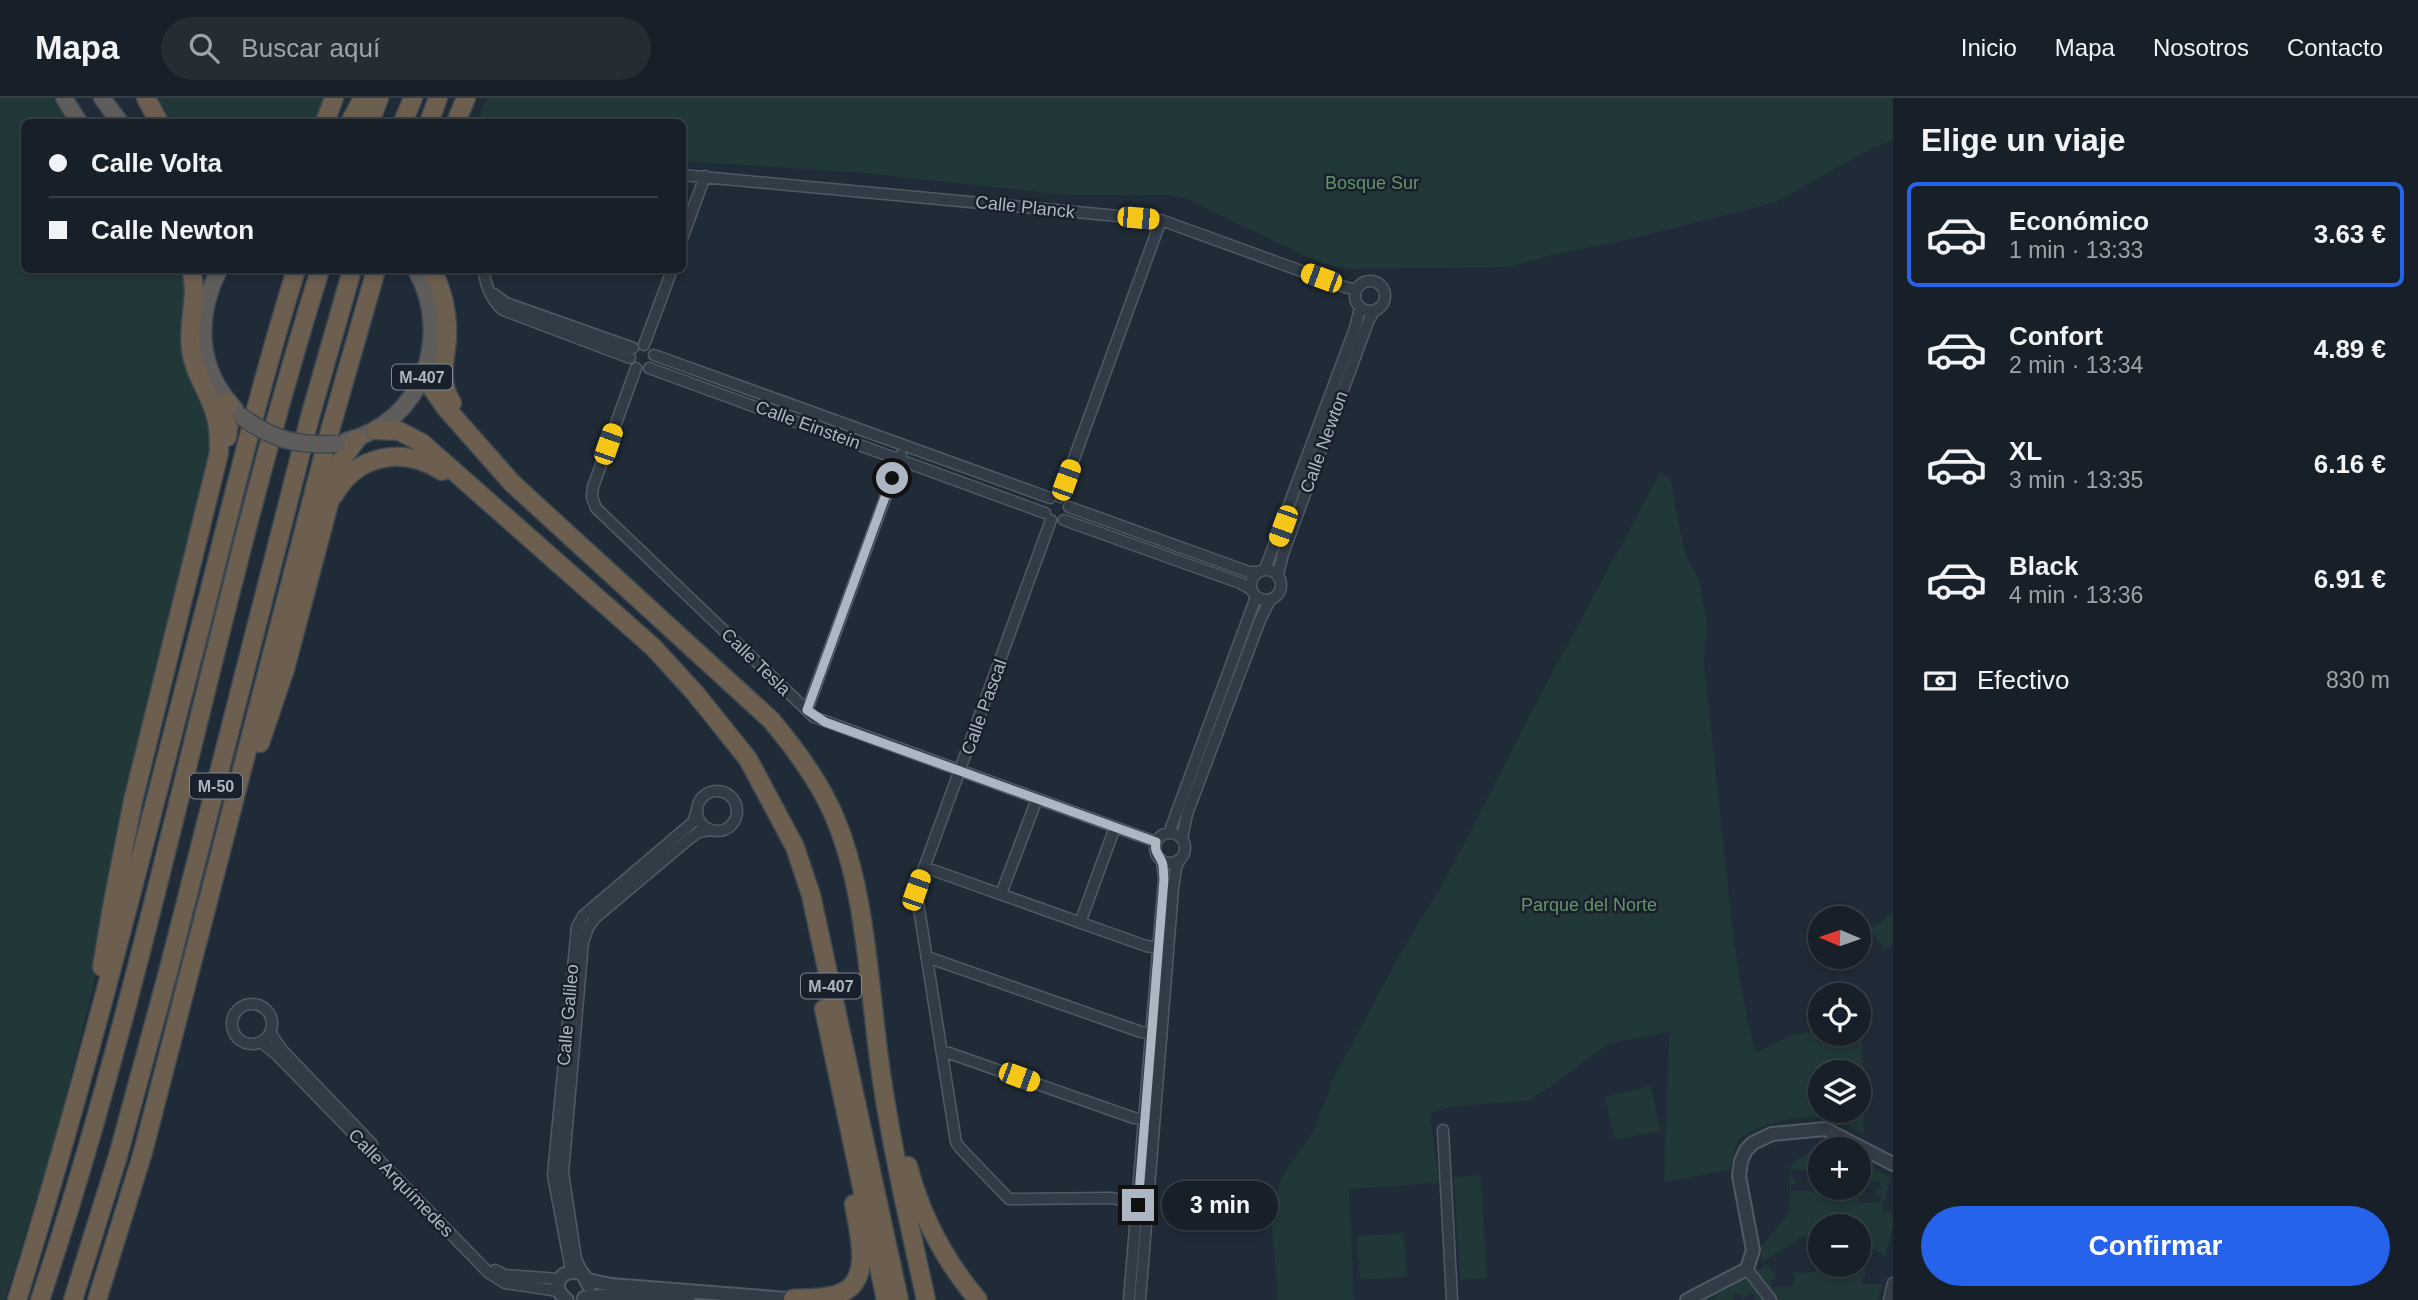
<!DOCTYPE html>
<html lang="es">
<head>
<meta charset="utf-8">
<style>
	:root { --surface:#172028; --page:#242d34; --text:#f1f3f6; --muted:#9ea3a8; --line:#363e45; --accent:#2563eb }
	body { margin:0; font-family:Arial,sans-serif; background:var(--page); color:var(--text); height:100vh; display:flex; flex-direction:column; font-size:26px; white-space:nowrap }
	* { box-sizing:border-box; margin:0 }
	p { font-size:23px; color:var(--muted) }
	.icon { flex:none; width:38px; height:38px; fill:none; stroke:currentColor; stroke-width:2; stroke-linecap:round; stroke-linejoin:round }
	.map { position:relative; flex:1; overflow:hidden }
	.drawer { display:flex; flex-direction:column; background:var(--surface); width:525px }
	.drawer>* { flex:none }
	.banner { position:absolute; left:21px; top:21px; width:665px; height:154px; border-radius:10px; box-shadow:0 4px 10px #0003,0 0 0 2px var(--line); display:grid; align-content:center; height:154px; padding:0 28px; background:var(--surface) }
	.needle { width:46px; rotate:272deg }
	.buttons { position:absolute; left:1808px; top:808px; display:grid; gap:14px }
	.buttons a { display:grid; place-items:center; width:63px; height:63px; border-radius:50%; background:var(--surface); box-shadow:0 4px 10px #0003,0 0 0 2px var(--line); font-size:35px }
	.end { position:absolute; width:32px; height:32px; margin:-16px; border:9px solid #acb7c3; background:#111; box-shadow:0 0 0 4px #111 }
	.from { border-radius:50% }
	.bubble { position:absolute; height:49px; border-radius:24px; background:var(--surface); box-shadow:0 4px 10px #0003,0 0 0 2px var(--line); font-size:23px; font-weight:700; line-height:49px; text-align:center }
	.car { position:absolute; width:21px; height:42px; margin:-21px -10px; border-radius:9px; box-shadow:0 0 5px 2px #0007; background:linear-gradient(#f5c518 24%,#345 0 40%,#f5c518 0 76%,#345 0 86%,#f5c518 0) }
	.banner b { display:flex; align-items:center; gap:24px; height:66px; font-size:26px }
	.banner b+b { border-top:2px solid var(--line) }
	.banner i { width:18px; height:18px; background:var(--text) }
	ul { padding:0; list-style:none }
	li { display:flex; align-items:center; gap:21px; height:105px; margin:0 14px 10px; padding:0 14px; border:4px solid transparent; border-radius:10px }
	li div { flex:1 }
	li b { display:block; font-size:26px }
	li em { font-style:normal; font-weight:700 }
	li.active { border-color:var(--accent) }
	li>.icon { width:63px; height:63px; stroke-width:1.5 }
	h2 { padding:0 28px; font-size:32px; line-height:84px }
	.pay { display:flex; align-items:center; gap:18px; height:77px; padding:0 28px; font-size:26px }
	.pay p { margin-inline-start:auto }
	.primary-button { display:flex; gap:14px; margin-top:auto; padding:14px 28px }
	.primary-button a { flex:1; height:80px; border-radius:42px; background:var(--accent); color:#fff; font-size:28px; font-weight:700; line-height:80px; text-align:center }
	header { display:flex; align-items:center; gap:42px; box-sizing:border-box; height:98px; padding:0 35px; background:var(--surface); border-bottom:2px solid var(--line) }
	header strong { font-size:33px }
	nav { display:flex; gap:38px; margin-inline-start:auto; font-size:24px }
	.search { width:490px; height:63px; background:var(--page); display:flex; align-items:center; gap:18px; box-sizing:border-box; padding:0 24px; border-radius:38px; color:var(--muted); font-size:26px }
	main { display:flex; flex:1; min-height:0 }
	.map>svg:first-child { display:block }
	.green { fill:#223838; fill-rule:evenodd }
	.lines { fill:none; stroke-linecap:round; stroke-linejoin:round }
	.minor-casing { stroke:#505a64; stroke-width:13 }
	.tertiary-casing { stroke:#505a64; stroke-width:16 }
	.trunk-casing { stroke:#3d4751; stroke-width:19 }
	.motorway-casing { stroke:#3d4751; stroke-width:21 }
	.minor { stroke:#323c46; stroke-width:10 }
	.tertiary { stroke:#323c46; stroke-width:12 }
	.trunk { stroke:#5e5d5b; stroke-width:16 }
	.motorway { stroke:#6c5f4f; stroke-width:18 }
	.trunk-bridge-casing { stroke:#3d4751; stroke-width:19; stroke-linecap:butt }
	.trunk-bridge { stroke:#5e5d5b; stroke-width:16 }
	.route { stroke:#acb7c3; stroke-width:9 }
	.labels { text-anchor:middle; dominant-baseline:central; stroke-width:5; stroke-linejoin:round; paint-order:stroke }
	.shield { fill:#18212b; stroke:#808a95; stroke-width:2 }
	.shield-label { font-size:16px; font-weight:bold; fill:#acb7c3 }
	.park-label { font-size:18px; fill:#65936b; stroke:#18212b }
	.street-label { font-size:18px; fill:#acb7c3; stroke:#18212b }
</style>
</head>
<body>
<header>
<strong>Mapa</strong>
<div class="search"><svg class="icon" aria-label="search" viewBox="0 0 24 24"><circle cx="10" cy="10" r="6"/><path d="M15 15l6 6"/></svg>Buscar aquí</div>
<nav><a>Inicio</a><a>Mapa</a><a>Nosotros</a><a>Contacto</a></nav>
</header>
<main>
<div class="map">
<svg width="1893" height="1202" viewBox="0 0 1893 1202">
	<rect width="100%" height="100%" fill="#1f2b36"/>
	<path class="green" d="M0 0H52L69 24H24V172H182L209 315 212 343 135 672 93 889 57 1033 5 1202H0Z
		M158 0H325L315 24H172Z
		M487 0H1893V42L1874 49 1776 104 1623 143 1552 157 1509 169 1349 171 1324 166 1297 154 1187 101 1171 97H1068L863 75 683 63 682 24H477Z
		M1660 375 1671 382 1680 434 1686 458 1699 482 1707 526 1704 564 1734 844 1747 921 1756 955 1792 937 1817 933H1820V936L1861 941V945L1863 946 1862 973 1864 1035C1828 1017 1803 1014 1764 1028 1756 1032 1746 1034 1740 1041 1733 1049 1733 1062 1730 1072L1664 1084 1669 934 1608 946 1554 986 1527 1003 1449 1009 1430 1016 1439 1085 1349 1091 1354 1202H1278L1271 1117 1273 1102 1284 1076 1313 1034 1335 977 1409 840 1443 786 1542 594ZM1820 975H1858V1013H1820Z
		M1893 815V846L1885 852 1870 831Z
		M1651 988 1661 1033 1615 1042 1605 999Z
		M1813 1052H1823H1820L1818 1057 1812 1058V1065H1816L1817 1071 1790 1072 1791 1079 1795 1080V1086H1791V1093H1813V1085H1809V1079H1819L1820 1090H1836L1842 1093 1862 1091 1863 1097 1858 1098 1859 1105 1881 1104V1097H1877L1876 1091H1881L1880 1083 1859 1084V1063L1890 1080 1882 1112 1893 1115V1129L1885 1158 1859 1143 1858 1129H1820V1136L1800 1140 1762 1165 1761 1149 1789 1115 1790 1071 1791 1066Z
		M1481 1077 1487 1180 1460 1182 1454 1079Z
		M1404 1135 1407 1179 1360 1182 1357 1138Z
		M1816 1160H1820V1167H1838L1839 1173 1865 1172V1178L1861 1179 1862 1186H1882L1878 1202H1776L1754 1175 1766 1166 1771 1170V1175H1775V1181L1771 1182 1772 1189 1794 1188V1175L1816 1174Z
		M1744 1181 1749 1183 1763 1202H1755V1196H1748L1747 1200H1741V1196H1734L1733 1202H1708Z"/>
	<g class="lines">
		<defs>
			<path id="minor" d="M682 77 1161 122 1345 189 1356 192
				M682 141 705 78
				M484 172C485 186 491 202 503 212L630 260
				M1355 198a15 15 0 1 1 30 0a15 15 0 1 1-30 0Z
				M494 196 506 205 633 250
				M644 247 672 172
				M654 257 1050 400
				M636 270 593 389 592 399 596 410 814 619 1156 744
				M649 270 1045 415
				M1060 399 1161 122
				M1069 409 1249 474H1257
				M1051 422 916 792 956 1044 960 1050 1009 1101 1112 1100 1138 1106
				M1064 422 1240 485 1252 492
				M1265 471 1355 230 1360 210
				M1251 487a15 15 0 1 1 30 0a15 15 0 1 1-30 0Z
				M1278 476 1283 456 1368 224 1374 213
				M807 612 901 357
				M697 713a20 20 0 1 1 40 0a20 20 0 1 1-40 0Z
				M1155 750a15 15 0 1 1 30 0a15 15 0 1 1-30 0Z
				M1169 735 1256 499
				M1182 741 1187 716 1260 522 1270 502
				M924 769 1146 848 1158 850
				M1001 796 1037 701
				M1080 825 1115 729
				M927 859 1141 934 1151 936
				M232 926a20 20 0 1 1 40 0a20 20 0 1 1-40 0Z
				M270 934 282 952 372 1046
				M261 944 277 957 489 1175 505 1185 559 1193
				M942 954 949 955 1134 1020 1144 1021
				M1443 1032 1452 1202
				M1747 1171 1771 1202
				M495 1172 505 1177 559 1181
				M571 1172 553 1077 577 829 583 818 693 724 697 712
				M583 1176 576 1161 563 1075 583 844 588 830 595 820 689 741 699 734 710 732
				M1129 1202 1164 781 1162 763
				M1140 1202 1173 791 1176 769 1179 763
				M1889 1202 1893 1185"/>
			<path id="tertiary" d="M588 1182 611 1187 801 1202
				M584 1200 611 1197 688 1202
				M567 1202C548 1189 562 1167 583 1176L589 1188
				M1687 1202 1747 1171 1753 1152 1739 1078 1741 1063 1746 1052 1753 1045 1772 1036 1825 1031 1893 1066"/>
			<path id="trunk" d="M64 0 79 24
				M102 0 120 24
				M219 172C195 219 197 271 235 311
				M346 343C423 324 453 238 416 172"/>
			<path id="motorway" d="M146 0 159 24
				M325 24 334 0
				M350 24 363 0
				M370 24 379 0
				M403 24 413 0
				M429 24 438 0
				M456 24 466 0
				M432 172C443 193 448 217 447 241 445 265 438 282 452 305
				M425 272 432 290 445 309 512 385 771 622C792 647 811 672 826 701 868 781 868 893 882 982 893 1056 910 1129 926 1202
				M376 332 399 333 422 345 653 549 695 595 748 661 795 749 811 797 899 1202
				M227 339 229 324 228 304
				M334 397C357 356 404 348 442 373
				M260 645 285 571 340 364 357 341
				M102 869 113 804 133 703 219 355C219 340 219 326 214 312 207 291 194 274 191 252 187 225 199 197 191 172
				M824 911 886 1202
				M908 1068C921 1118 945 1163 978 1202
				M793 1201C809 1200 828 1201 843 1194 873 1180 858 1132 854 1106
				M17 1202C89 971 146 737 207 503 235 392 262 281 296 172
				M40 1202C153 864 214 511 320 172
				M73 1202 118 1058 167 878 310 319 352 172
				M97 1202 143 1054 329 336 376 172"/>
		</defs>
		<use href="#minor" class="minor-casing"/>
		<use href="#tertiary" class="tertiary-casing"/>
		<use href="#trunk" class="trunk-casing"/>
		<use href="#motorway" class="motorway-casing"/>
		<use href="#minor" class="minor"/>
		<use href="#tertiary" class="tertiary"/>
		<use href="#trunk" class="trunk"/>
		<use href="#motorway" class="motorway"/>
		<defs>
			<path id="trunk-bridge" d="M241 318C273 342 297 348 337 346"/>
		</defs>
		<use href="#trunk-bridge" class="trunk-bridge-casing"/>
		<use href="#trunk-bridge" class="trunk-bridge"/>
	</g>
	<g class="lines">
		<path class="route" d="M892 380 807 612 825 624 1156 744C1154 754 1158 755 1162 764 1164 768 1163 776 1164 781L1138 1107"/>
	</g>
	<g class="labels">
		<g class="shield">
			<rect x="392" y="266.5" width="60" height="25" rx="5"/>
			<rect x="190" y="675.5" width="52" height="25" rx="5"/>
			<rect x="801" y="875.5" width="60" height="25" rx="5"/>
		</g>
		<g class="shield-label">
			<text x="422" y="279">M-407</text>
			<text x="216" y="688">M-50</text>
			<text x="831" y="888">M-407</text>
		</g>
		<g class="park-label">
			<text x="1372" y="85">Bosque Sur</text>
			<text x="1589" y="807">Parque del Norte</text>
		</g>
		<g class="street-label">
			<text transform="translate(1025 109) rotate(6)">Calle Planck</text>
			<text transform="translate(808 327) rotate(20)">Calle Einstein</text>
			<text transform="translate(1324 344) rotate(-70)">Calle Newton</text>
			<text transform="translate(756 564) rotate(44)">Calle Tesla</text>
			<text transform="translate(984 609) rotate(-70)">Calle Pascal</text>
			<text transform="translate(568 917) rotate(-85)">Calle Galileo</text>
			<text transform="translate(401 1085) rotate(46)">Calle Arquímedes</text>
		</g>
	</g>
</svg>
<div class="buttons">
<a><svg class="needle" viewBox="-14 -14 28 28"><path d="M0-13l5 13h-10z" fill="#e53935"/><path d="M0 13l5-13h-10z" fill="#9ea3a8"/></svg></a>
<a><svg class="icon" aria-label="locate" viewBox="0 0 24 24"><circle cx="12" cy="12" r="6"/><path d="M12 2v4M12 18v4M2 12h4M18 12h4"/></svg></a>
<a><svg class="icon" aria-label="layers" viewBox="0 0 24 24"><path d="M12 4l9 5-9 5-9-5zM3 14l9 5 9-5"/></svg></a>
<a>+</a>
<a>−</a>
</div>
<i class="end from" style="left:892px;top:380px"></i>
<i class="end" style="left:1138px;top:1107px"></i>
<div class="bubble" style="left:1162px;top:1083px;width:116px">3 min</div>
<i class="car" style="left:1138px;top:120px;rotate:95deg"></i>
<i class="car" style="left:1321px;top:180px;rotate:290deg"></i>
<i class="car" style="left:608px;top:346px;rotate:19deg"></i>
<i class="car" style="left:1066px;top:382px;rotate:20deg"></i>
<i class="car" style="left:1283px;top:428px;rotate:200deg"></i>
<i class="car" style="left:916px;top:792px;rotate:19deg"></i>
<i class="car" style="left:1019px;top:979px;rotate:110deg"></i>
<div class="banner">
<b><i class="from"></i>Calle Volta</b>
<b><i></i>Calle Newton</b>
</div>
</div>
<section class="drawer">
<h2>Elige un viaje</h2>
<ul>
<li class="active"><svg class="icon" aria-label="car" viewBox="0 0 24 24"><path d="M5 17H2v-5l4-1 3-4h7l3 4 3 1v5h-3M9 17h6M6 11h13"/><circle cx="7" cy="17" r="2"/><circle cx="17" cy="17" r="2"/></svg><div><b>Económico</b><p>1 min · 13:33</p></div><em>3.63 €</em></li>
<li><svg class="icon" aria-label="car" viewBox="0 0 24 24"><path d="M5 17H2v-5l4-1 3-4h7l3 4 3 1v5h-3M9 17h6M6 11h13"/><circle cx="7" cy="17" r="2"/><circle cx="17" cy="17" r="2"/></svg><div><b>Confort</b><p>2 min · 13:34</p></div><em>4.89 €</em></li>
<li><svg class="icon" aria-label="car" viewBox="0 0 24 24"><path d="M5 17H2v-5l4-1 3-4h7l3 4 3 1v5h-3M9 17h6M6 11h13"/><circle cx="7" cy="17" r="2"/><circle cx="17" cy="17" r="2"/></svg><div><b>XL</b><p>3 min · 13:35</p></div><em>6.16 €</em></li>
<li><svg class="icon" aria-label="car" viewBox="0 0 24 24"><path d="M5 17H2v-5l4-1 3-4h7l3 4 3 1v5h-3M9 17h6M6 11h13"/><circle cx="7" cy="17" r="2"/><circle cx="17" cy="17" r="2"/></svg><div><b>Black</b><p>4 min · 13:36</p></div><em>6.91 €</em></li>
</ul>
<div class="pay"><svg class="icon" aria-label="cash" viewBox="0 0 24 24"><path d="M3 7h18v10H3z"/><circle cx="12" cy="12" r="2"/></svg>Efectivo<p>830 m</p></div>
<div class="primary-button"><a>Confirmar</a></div>
</section>
</main>
</body>
</html>
